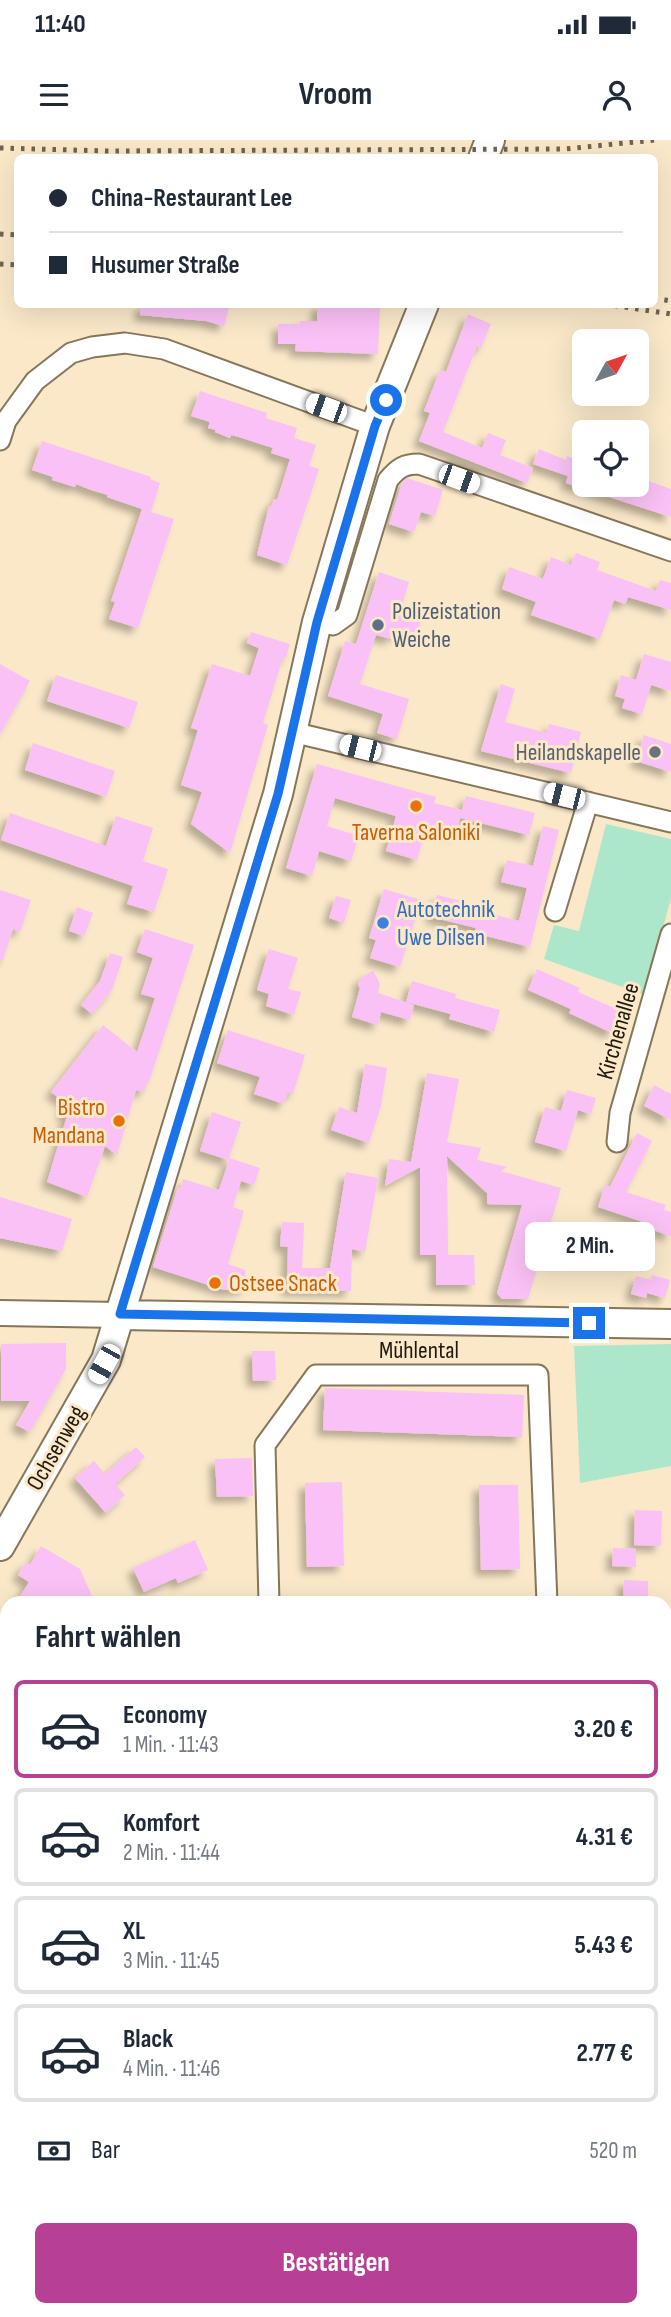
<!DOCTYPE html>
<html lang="de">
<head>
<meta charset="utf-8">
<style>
	:root { --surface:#fff; --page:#f2f2f3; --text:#1f2937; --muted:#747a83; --line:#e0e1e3; --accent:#b74095 }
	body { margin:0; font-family:"Sofia Sans Condensed",sans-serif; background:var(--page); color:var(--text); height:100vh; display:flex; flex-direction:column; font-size:26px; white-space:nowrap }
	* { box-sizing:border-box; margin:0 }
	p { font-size:23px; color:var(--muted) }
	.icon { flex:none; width:38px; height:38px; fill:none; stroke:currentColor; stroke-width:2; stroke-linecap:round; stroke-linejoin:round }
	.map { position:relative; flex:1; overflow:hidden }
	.details { position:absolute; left:0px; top:1456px; width:672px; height:721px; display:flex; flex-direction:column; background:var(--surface); border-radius:21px 21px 0 0; box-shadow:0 7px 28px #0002 }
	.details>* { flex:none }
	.top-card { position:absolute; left:14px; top:14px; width:644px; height:154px; border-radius:10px; box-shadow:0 7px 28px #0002; display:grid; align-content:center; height:154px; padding:0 35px; background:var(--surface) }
	.needle { width:46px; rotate:50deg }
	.buttons { position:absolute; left:572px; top:189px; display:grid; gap:14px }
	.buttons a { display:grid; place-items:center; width:77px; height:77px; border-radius:10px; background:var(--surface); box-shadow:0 7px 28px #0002; font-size:35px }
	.end { position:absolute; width:32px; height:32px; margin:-16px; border:9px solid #1a73e8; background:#fff; box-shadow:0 0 0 4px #fff }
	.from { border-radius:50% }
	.bubble { position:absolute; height:49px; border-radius:10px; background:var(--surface); box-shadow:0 7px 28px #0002; font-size:23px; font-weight:700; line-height:49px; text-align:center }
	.car { position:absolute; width:21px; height:42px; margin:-21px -10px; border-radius:9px; box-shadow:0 0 5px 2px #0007; background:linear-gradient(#fff 24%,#345 0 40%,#fff 0 76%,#345 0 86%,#fff 0) }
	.top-card b { display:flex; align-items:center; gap:24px; height:66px; font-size:26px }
	.top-card b+b { border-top:2px solid var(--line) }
	.top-card i { width:18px; height:18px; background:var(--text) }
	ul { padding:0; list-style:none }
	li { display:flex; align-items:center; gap:21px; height:98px; margin:0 14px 10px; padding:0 21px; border:4px solid var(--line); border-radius:10px }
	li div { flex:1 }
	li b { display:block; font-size:26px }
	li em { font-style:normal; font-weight:700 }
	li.active { border-color:var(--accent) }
	li>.icon { width:63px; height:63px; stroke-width:1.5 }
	h2 { padding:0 35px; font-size:32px; line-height:84px }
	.pay { display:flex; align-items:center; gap:18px; height:77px; padding:0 35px; font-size:26px }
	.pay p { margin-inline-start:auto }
	.action { display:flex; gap:14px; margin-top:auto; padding:14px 35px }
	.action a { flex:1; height:80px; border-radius:10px; background:var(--accent); color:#fff; font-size:28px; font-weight:700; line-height:80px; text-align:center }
	.status { display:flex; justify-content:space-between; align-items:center; height:49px; padding:0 35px; background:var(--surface); direction:ltr }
	.status svg { height:19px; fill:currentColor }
	header { display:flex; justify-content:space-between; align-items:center; height:91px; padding:0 35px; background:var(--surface); font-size:32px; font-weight:700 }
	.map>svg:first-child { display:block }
	.green { fill:#ade7cb }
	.building { fill:#f9c1f5; filter:url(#shadow) }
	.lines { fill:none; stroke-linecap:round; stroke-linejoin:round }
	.minor-casing { stroke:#86765a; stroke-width:23 }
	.tertiary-casing { stroke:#86765a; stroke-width:28 }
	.secondary-casing { stroke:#86765a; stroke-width:32 }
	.minor { stroke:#fff; stroke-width:19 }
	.tertiary { stroke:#fff; stroke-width:24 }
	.secondary { stroke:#fff; stroke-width:28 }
	.rail { stroke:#6f6452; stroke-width:5; stroke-dasharray:3.5 7; stroke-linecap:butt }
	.route { stroke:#1a73e8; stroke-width:9 }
	.service-dot { fill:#5c6f8a; stroke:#fae8c9; stroke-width:2.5 }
	.worship-dot { fill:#6b7280; stroke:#fae8c9; stroke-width:2.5 }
	.food-dot { fill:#e8710a; stroke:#fae8c9; stroke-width:2.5 }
	.shop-dot { fill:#3f7fe0; stroke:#fae8c9; stroke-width:2.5 }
	.labels { text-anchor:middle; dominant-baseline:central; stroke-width:6; stroke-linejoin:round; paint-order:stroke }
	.service-label { font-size:24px; fill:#4e5e75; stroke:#fae8c9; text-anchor:start }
	.worship-label { font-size:24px; fill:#5b616d; stroke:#fae8c9; text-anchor:end }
	.food-label { font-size:24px; fill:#c56008; stroke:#fae8c9 }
	.shop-label { font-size:24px; fill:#366cbe; stroke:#fae8c9; text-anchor:start }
	.street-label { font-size:24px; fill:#1e180d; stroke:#fae8c9 }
</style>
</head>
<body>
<div class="status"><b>11:40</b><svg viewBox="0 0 49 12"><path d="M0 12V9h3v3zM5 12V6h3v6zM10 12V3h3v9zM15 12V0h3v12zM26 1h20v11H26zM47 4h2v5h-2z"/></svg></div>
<header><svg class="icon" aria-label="menu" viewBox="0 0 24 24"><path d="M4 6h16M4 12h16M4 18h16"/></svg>Vroom<svg class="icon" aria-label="person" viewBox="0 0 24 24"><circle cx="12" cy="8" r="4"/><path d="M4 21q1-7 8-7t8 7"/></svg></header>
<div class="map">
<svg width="671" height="2177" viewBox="0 0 671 2177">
	<defs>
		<filter id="shadow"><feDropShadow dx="-6" dy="6" stdDeviation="3.5" flood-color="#0004"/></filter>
	</defs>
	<rect width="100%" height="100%" fill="#fae8c9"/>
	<path class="green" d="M606 684 671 699V758L645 855 544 819 554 785 579 791Z
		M671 1204V1326L580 1343 574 1206Z
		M671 1514V1722L665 1714V1517Z
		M671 1956V2117L665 2109V1972Z"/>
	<path class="building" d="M141 164H230L224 186 206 181 140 175Z
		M317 164H380L378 214 295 211 296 204H278V184H300V181H317Z
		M468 174 491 184 481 208 477 206 443 292 482 308 488 293 506 300 500 315 533 328 527 343 419 301 430 273 424 271 440 230 446 232Z
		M200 251 267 273 266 278 297 288 294 298 316 305 309 326 319 329 287 425 257 415 269 366 271 367 274 359 277 360 290 319 271 313 273 308 239 297 231 295 230 298 215 292 216 290 208 288 210 282 191 276Z
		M42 301 151 337 150 339 160 343 151 372 174 379 138 488 109 479 115 462 111 461 142 369 107 357 108 355 91 350 76 344 75 347 52 340 53 337 32 330Z
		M539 309 566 320 567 316 584 322V345H637V337L671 349V377L566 343 568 336 533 324Z
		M407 338 443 350 435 376 421 372 414 392 389 384 402 343Z
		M576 413 600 422 597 430 656 451 660 440 671 443V470L628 457 625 464 614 460 600 499 531 475 536 462 502 449 509 427 543 439 551 417 571 425Z
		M379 432 409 442 402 464 424 471 415 499 394 492 391 499 376 495 360 544 409 559 397 599 377 593 383 574 328 556 345 501 356 504Z
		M251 492 290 504 286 518 283 517 263 583 268 585 230 713 191 684 202 652 181 645 198 590 191 588 212 524 250 536 259 508 247 503Z
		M644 514 671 522V551L651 545 642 574 622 568 625 559 615 556 621 535 636 540Z
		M0 524 30 541 0 594Z
		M56 535 138 562 129 588 47 561Z
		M501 544 515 549 505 582 547 593 549 584 581 592 571 633 481 611Z
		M644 595 671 604V632L636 621Z
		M33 603 115 631 106 657 25 630Z
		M317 624 436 657 434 663 462 670 466 656 535 673 529 695 460 678 457 694 427 686 417 720 386 711 396 676 335 658 327 686 359 696 351 721 319 711 312 736 286 728Z
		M10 673 106 706 116 676 153 688 143 721 168 729 154 772 127 764 133 746 1 700Z
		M543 686 559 690 530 807 474 793 476 788 431 777 437 755 481 766 480 771 519 781 527 748 501 742 507 720 533 726Z
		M384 749 421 760 400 827 370 818 376 800 369 798Z
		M0 750 31 760 20 792 13 789 3 820H0Z
		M336 756 351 760 344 783 329 778Z
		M77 767 93 773 84 796 69 791Z
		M145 789 194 805 149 942H147L144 952 136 950 117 1015 105 1006 87 1057 47 1042 67 976 61 972 67 964 51 952 103 885 137 912 155 858 141 854 153 818 137 812Z
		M269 809 298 818 288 849 301 852 294 875 266 866 269 854 257 850Z
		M110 813 123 817 112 850 92 874 81 865 100 841Z
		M537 829 580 848 578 852 621 871 612 893 569 873 571 869 528 850Z
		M373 830 380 844 378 853 414 865 410 880 381 872 378 885 352 877 360 848 358 845 360 839Z
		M412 841 456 854 455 858 500 870 494 892 449 879 451 874 406 862Z
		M228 890 305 915 293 954 288 952 284 964 254 954 260 937 217 923Z
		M365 924 387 928 381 966 369 1003 331 990 339 967 357 973Z
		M427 933 459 939 447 1002 481 1008 477 1020 507 1027 501 1031 561 1048 528 1159H502L497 1153 522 1065 487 1064V1053L447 1016 448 1115H474L475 1145H436V1115H444H420V1027L385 1046 389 1019 411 1022Z
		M654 945 671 954V980L644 966Z
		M567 950 596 958 591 974 578 970 566 1011 535 1002 545 967 561 971Z
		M212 972 241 982 229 1018 260 1028 254 1045 241 1041 233 1067 244 1071 228 1124 245 1130 246 1149 224 1150 153 1127 178 1047 181 1048 183 1039 219 1050 229 1020 200 1011Z
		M637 993 652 1001 626 1052 666 1065 664 1070 671 1072V1096L641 1086 643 1082 598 1067 605 1045 610 1047Z
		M346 1032 378 1038 365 1112 352 1109 351 1151 287 1150 288 1107 280 1106 282 1082 304 1083 302 1128H330Z
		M0 1057 72 1079 62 1111 0 1098Z
		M652 1135 670 1140 665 1158 647 1153 646 1158 631 1154 636 1136 651 1140Z
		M66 1203V1229L30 1292 16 1285 30 1261H1V1204Z
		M252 1211H275L276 1240 253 1241Z
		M325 1248 524 1255 522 1297 323 1290Z
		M136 1307 145 1317 115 1344 125 1355 106 1373 75 1338 94 1321 105 1334Z
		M252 1318 253 1356 217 1357 215 1319Z
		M342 1342 344 1426 307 1427 305 1343Z
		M479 1345H518L520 1429 481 1430Z
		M635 1370 662 1371 661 1406 634 1405Z
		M195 1400 208 1430 178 1443 176 1438 144 1452 133 1428Z
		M41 1406 80 1429 95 1463H16L29 1442 18 1435 26 1422 30 1425Z
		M613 1408 636 1409V1427L612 1426Z
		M624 1440 648 1441V1463H623Z"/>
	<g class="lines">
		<defs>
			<path id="minor" d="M0 300 6 281 35 241 71 213 92 207 125 203 164 209 375 286
				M317 482 333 485 347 475 388 340C398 328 404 324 419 324L671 411
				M292 592 671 682
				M555 771 588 662
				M617 1002 620 973 671 794
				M269 1463 265 1305 316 1235H538L547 1463
				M0 1674H7
				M0 2026 7 2034
				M127 2170 133 2177"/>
			<path id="tertiary" d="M0 1173 120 1175"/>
			<path id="secondary" d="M483 18 490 0
				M120 1175 671 1184
				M0 1406 106 1220 278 654 317 482 375 286 424 164"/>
		</defs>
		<use href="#minor" class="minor-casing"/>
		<use href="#tertiary" class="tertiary-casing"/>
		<use href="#secondary" class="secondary-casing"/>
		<use href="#minor" class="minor"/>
		<use href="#tertiary" class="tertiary"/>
		<use href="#secondary" class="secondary"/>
		<path class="rail" d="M0 8 108 11 565 9 655 0
			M0 94 18 95
			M0 124 18 125
			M654 158 671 161
			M604 164 671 174"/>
	</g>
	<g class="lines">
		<path class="route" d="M386 260 375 286 317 482 278 654 120 1174 589 1183"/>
	</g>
	<circle class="service-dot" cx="378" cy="485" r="7"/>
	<circle class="worship-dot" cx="655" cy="612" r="7"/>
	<g class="food-dot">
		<circle cx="416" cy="666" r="7"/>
		<circle cx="119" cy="981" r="7"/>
		<circle cx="215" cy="1143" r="7"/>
	</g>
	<circle class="shop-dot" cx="383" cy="783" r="7"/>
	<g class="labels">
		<g class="service-label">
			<text x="392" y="471">Polizeistation<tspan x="392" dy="28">Weiche</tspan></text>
		</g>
		<g class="worship-label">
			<text x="641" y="612">Heilandskapelle</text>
		</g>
		<g class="food-label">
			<text x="416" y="692">Taverna Saloniki</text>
			<text x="105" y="967" text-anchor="end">Bistro<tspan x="105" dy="28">Mandana</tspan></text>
			<text x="229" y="1143" text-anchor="start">Ostsee Snack</text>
		</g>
		<g class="shop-label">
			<text x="397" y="769">Autotechnik<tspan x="397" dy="28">Uwe Dilsen</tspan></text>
		</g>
		<g class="street-label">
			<text transform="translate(618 891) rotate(-74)">Kirchenallee</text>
			<text x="419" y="1210">Mühlental</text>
			<text transform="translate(56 1308) rotate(-60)">Ochsenweg</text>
		</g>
	</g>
</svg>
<div class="buttons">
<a><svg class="needle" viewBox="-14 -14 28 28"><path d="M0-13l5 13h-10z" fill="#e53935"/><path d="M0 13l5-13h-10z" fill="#747a83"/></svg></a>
<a><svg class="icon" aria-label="locate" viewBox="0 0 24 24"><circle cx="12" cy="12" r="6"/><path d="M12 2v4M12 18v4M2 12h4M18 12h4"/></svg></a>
</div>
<i class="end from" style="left:386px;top:260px"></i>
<i class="end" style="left:589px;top:1183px"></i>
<div class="bubble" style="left:525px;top:1082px;width:130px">2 Min.</div>
<i class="car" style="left:326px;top:268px;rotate:290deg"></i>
<i class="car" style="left:459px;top:339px;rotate:110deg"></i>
<i class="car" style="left:360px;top:608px;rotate:284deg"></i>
<i class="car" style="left:564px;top:656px;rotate:284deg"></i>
<i class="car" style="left:104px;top:1224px;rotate:209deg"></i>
<div class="top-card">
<b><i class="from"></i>China-Restaurant Lee</b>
<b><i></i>Husumer Straße</b>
</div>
<section class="details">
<h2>Fahrt wählen</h2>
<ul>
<li class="active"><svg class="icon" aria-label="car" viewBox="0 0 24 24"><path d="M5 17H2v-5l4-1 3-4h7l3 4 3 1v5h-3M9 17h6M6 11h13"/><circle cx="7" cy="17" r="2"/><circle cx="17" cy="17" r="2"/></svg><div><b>Economy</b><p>1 Min. · 11:43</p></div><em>3.20 €</em></li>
<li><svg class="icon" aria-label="car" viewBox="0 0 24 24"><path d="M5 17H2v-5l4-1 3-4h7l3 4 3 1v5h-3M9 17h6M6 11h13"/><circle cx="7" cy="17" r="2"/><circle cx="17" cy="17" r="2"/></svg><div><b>Komfort</b><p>2 Min. · 11:44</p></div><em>4.31 €</em></li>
<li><svg class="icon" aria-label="car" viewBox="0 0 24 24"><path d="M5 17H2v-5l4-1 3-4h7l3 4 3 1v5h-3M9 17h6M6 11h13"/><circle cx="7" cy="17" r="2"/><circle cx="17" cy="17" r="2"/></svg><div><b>XL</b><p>3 Min. · 11:45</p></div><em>5.43 €</em></li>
<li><svg class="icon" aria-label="car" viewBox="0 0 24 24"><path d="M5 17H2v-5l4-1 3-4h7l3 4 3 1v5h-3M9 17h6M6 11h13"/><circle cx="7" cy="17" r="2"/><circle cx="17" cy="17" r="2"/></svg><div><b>Black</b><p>4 Min. · 11:46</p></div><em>2.77 €</em></li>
</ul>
<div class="pay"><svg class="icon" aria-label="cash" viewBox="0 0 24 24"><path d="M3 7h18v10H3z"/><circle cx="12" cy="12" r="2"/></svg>Bar<p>520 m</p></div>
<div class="action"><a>Bestätigen</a></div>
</section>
</div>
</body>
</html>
